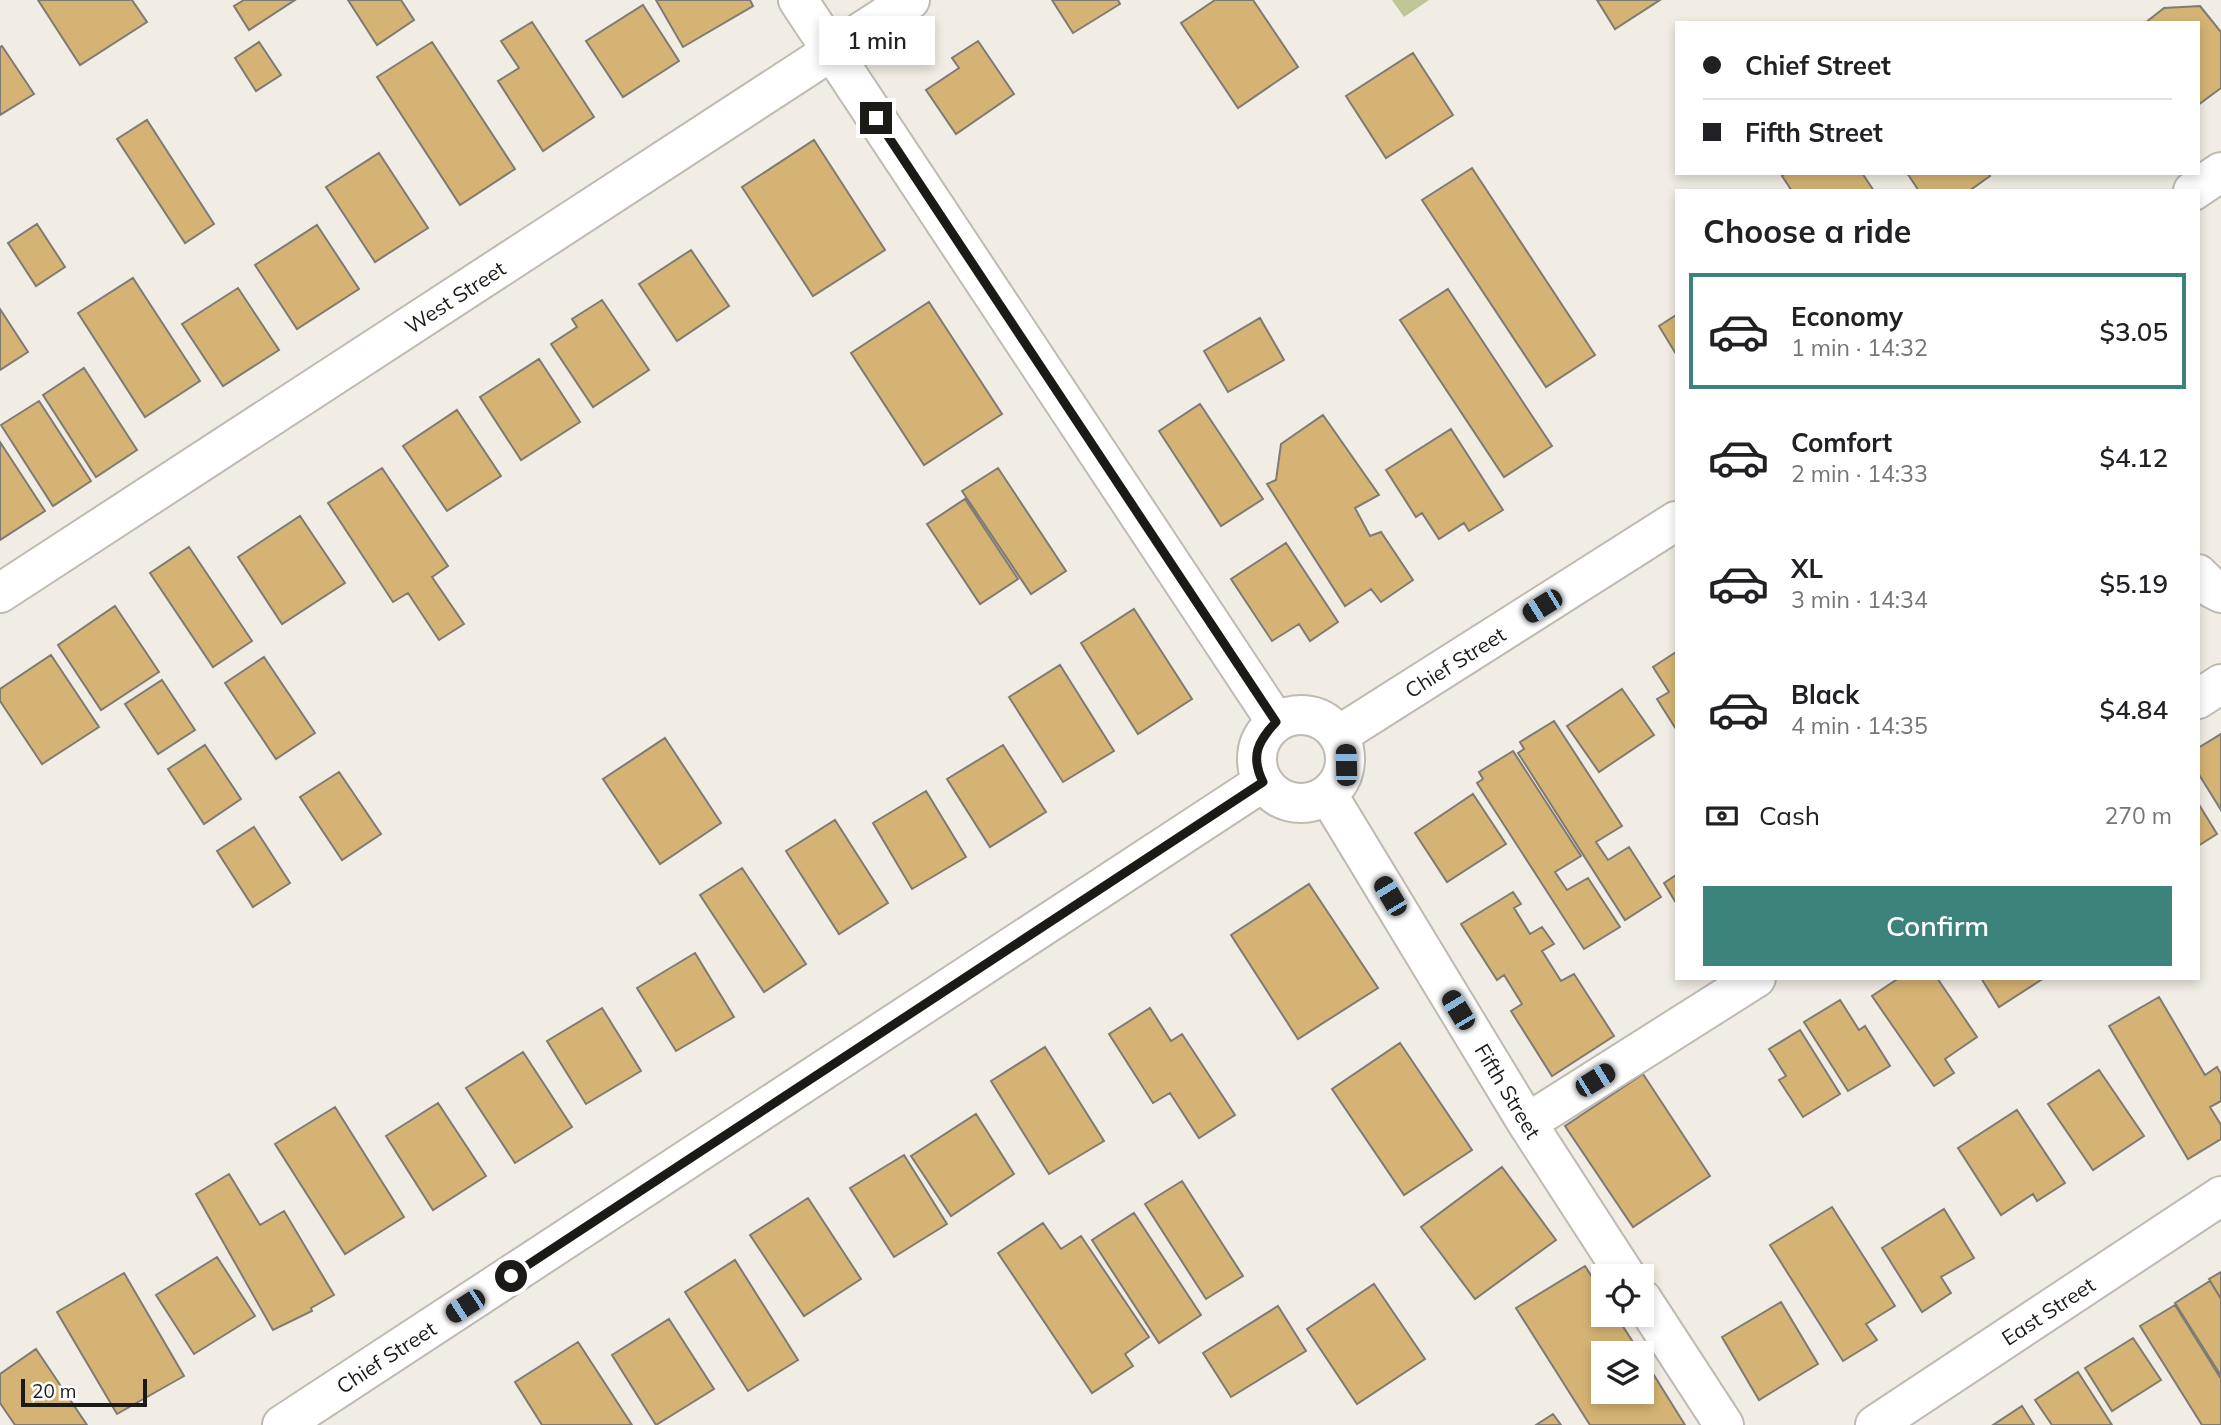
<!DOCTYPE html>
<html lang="en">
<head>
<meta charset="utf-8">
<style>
	:root { --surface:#fff; --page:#f2f2f2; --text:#202124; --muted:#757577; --line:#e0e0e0; --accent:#3c837c }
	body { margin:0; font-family:Mulish,sans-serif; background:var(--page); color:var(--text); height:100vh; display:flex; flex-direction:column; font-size:26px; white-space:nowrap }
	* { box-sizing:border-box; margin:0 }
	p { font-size:23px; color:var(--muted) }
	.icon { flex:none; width:38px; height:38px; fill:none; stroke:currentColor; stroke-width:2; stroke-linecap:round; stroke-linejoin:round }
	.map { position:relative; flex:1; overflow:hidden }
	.panel { position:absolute; left:1675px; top:189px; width:525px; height:791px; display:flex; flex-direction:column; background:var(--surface); border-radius:0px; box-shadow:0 4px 10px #0003 }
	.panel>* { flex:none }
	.guide { position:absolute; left:1675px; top:21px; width:525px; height:154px; border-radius:0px; box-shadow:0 4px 10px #0003; display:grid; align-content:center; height:154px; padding:0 28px; background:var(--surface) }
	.buttons { position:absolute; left:1591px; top:1264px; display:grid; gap:14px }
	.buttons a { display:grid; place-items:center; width:63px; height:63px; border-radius:0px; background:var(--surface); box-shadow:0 4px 10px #0003; font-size:35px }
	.scale { position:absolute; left:21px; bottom:18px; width:126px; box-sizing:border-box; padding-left:7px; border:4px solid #1c1a17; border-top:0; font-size:19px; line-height:24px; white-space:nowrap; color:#1c1a17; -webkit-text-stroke:5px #fff; paint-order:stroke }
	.end { position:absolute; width:32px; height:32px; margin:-16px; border:9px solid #1c1a17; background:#fff; box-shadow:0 0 0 4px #fff }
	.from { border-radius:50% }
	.bubble { position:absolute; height:49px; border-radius:0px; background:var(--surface); box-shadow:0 4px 10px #0003; font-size:23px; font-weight:600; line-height:49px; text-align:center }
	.car { position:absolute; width:21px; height:42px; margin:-21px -10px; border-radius:9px; box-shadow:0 0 5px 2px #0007; background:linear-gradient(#222 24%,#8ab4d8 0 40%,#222 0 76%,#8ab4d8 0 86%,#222 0) }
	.guide b { display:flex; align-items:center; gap:24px; height:66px; font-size:26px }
	.guide b+b { border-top:2px solid var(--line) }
	.guide i { width:18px; height:18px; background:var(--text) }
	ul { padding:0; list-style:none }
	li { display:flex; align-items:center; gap:21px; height:116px; margin:0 14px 10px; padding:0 14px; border:4px solid transparent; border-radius:0px }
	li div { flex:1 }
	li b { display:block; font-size:26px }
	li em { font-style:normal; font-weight:600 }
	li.current { border-color:var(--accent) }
	li>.icon { width:63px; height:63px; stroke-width:1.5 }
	h2 { padding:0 28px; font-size:32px; line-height:84px }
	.pay { display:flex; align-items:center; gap:18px; height:77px; padding:0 28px; font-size:26px }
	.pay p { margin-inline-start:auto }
	.primary-button { display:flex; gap:14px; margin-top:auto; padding:14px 28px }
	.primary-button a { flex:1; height:80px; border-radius:0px; background:var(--accent); color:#fff; font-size:28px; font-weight:600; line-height:80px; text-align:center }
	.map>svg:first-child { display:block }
	.green { fill:#c1c596 }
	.building { fill:#d5b374; stroke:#7f7b74; stroke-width:2 }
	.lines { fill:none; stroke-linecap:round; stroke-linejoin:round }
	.minor-casing { stroke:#bfbab2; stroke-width:42 }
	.tertiary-casing { stroke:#bfbab2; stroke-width:42 }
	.minor { stroke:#fff; stroke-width:38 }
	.tertiary { stroke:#fff; stroke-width:38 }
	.route { stroke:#1c1a17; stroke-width:9 }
	.labels { text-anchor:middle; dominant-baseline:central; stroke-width:5; stroke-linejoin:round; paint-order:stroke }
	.street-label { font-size:21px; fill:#1c1a17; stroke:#fff }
</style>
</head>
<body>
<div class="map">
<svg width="2221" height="1425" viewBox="0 0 2221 1425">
	<rect width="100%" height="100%" fill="#f1ede4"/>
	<path class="green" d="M1392 0H1429L1404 17Z"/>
	<path class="building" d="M38 0H132L147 22 80 65Z
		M244 0H295L249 30 234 6Z
		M348 0H401L414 20 377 45Z
		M656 0H750L753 6 683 47Z
		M1052 0H1118L1120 4 1073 33Z
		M1215 0H1253L1298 67 1238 108 1181 23Z
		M1597 0H1660L1615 29Z
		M643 5 679 61 623 97 586 41Z
		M2200 6 2221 32V88L2198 105V23H2145L2164 8Z
		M532 22 594 117 543 151 498 81 519 68 501 41Z
		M978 41 1014 94 956 134 926 90 959 68 952 58Z
		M259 42 281 75 256 91 235 58Z
		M432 42 515 169 460 205 377 77Z
		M2 46 34 94 0 115V47Z
		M1413 53 1453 115 1386 158 1346 96Z
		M147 120 214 224 185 243 117 139Z
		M814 140 885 250 813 296 742 187Z
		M379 153 428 228 375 262 326 187Z
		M1472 168 1595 355 1546 387 1422 200Z
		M1786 173H1862L1874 191H1792L1782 176Z
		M1907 173H1988L1990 176 1969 191H1919Z
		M37 224 65 267 36 286 8 243Z
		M317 225 359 289 297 329 255 265Z
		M691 250 729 306 677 341 639 284Z
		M133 278 200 381 145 417 78 313Z
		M238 288 279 350 223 386 182 324Z
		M1448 289 1552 446 1504 477 1400 320Z
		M602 300 649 370 593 407 551 344 577 327 572 319Z
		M929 302 1002 414 924 465 851 353Z
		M0 309 28 352 0 370Z
		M1676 315V354L1659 326Z
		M1260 318 1284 360 1228 392 1204 351Z
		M539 359 580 422 521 460 480 397Z
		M84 368 137 450 96 477 43 395Z
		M39 401 91 481 53 506 1 425Z
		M1200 404 1263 499 1221 526 1159 431Z
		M457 410 501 476 447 511 403 446Z
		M1323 415 1379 495 1355 508 1370 536 1381 532 1413 580 1381 602 1371 589 1345 606 1267 484 1276 480 1281 444Z
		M1451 429 1503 510 1469 531 1464 523 1439 539 1422 513 1416 517 1386 470Z
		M0 442 45 511 0 540Z
		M382 468 448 566 432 577 464 624 439 640 408 593 393 602 328 503Z
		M998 468 1066 571 1031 594 962 491Z
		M965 499 1018 579 980 604 927 524Z
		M300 516 345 583 282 624 238 557Z
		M1286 543 1338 622 1310 641 1299 624 1272 641 1231 579Z
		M189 547 252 641 213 667 150 573Z
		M115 606 159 672 101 710 58 645Z
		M1134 609 1192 699 1138 734 1081 643Z
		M1676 652V729L1657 699 1669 692 1653 667Z
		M51 655 99 727 42 764 0 701V689Z
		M264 657 315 733 276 759 225 683Z
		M1060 665 1114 751 1063 782 1009 697Z
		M162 680 195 730 158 754 125 704Z
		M1622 689 1654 735 1599 772 1567 726Z
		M1554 721 1622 826 1596 842 1608 860 1629 847 1661 897 1625 920 1518 753 1524 749 1520 742Z
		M2221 734V810L2198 773V748Z
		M665 738 721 823 660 864 603 779Z
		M205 745 241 799 204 824 168 769Z
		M1003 745 1046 812 990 847 947 779Z
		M1513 751 1581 856 1555 872 1567 890 1588 878 1620 927 1584 949 1477 783 1483 779 1479 772Z
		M339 772 381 834 342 860 300 797Z
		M926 791 966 857 912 889 873 823Z
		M1473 794 1506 844 1447 882 1415 833Z
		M2198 803 2217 834 2198 846Z
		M835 820 888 903 839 934 786 851Z
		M254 827 290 883 253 907 217 851Z
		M742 868 806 964 764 992 700 895Z
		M1676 875V903L1664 883Z
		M1309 884 1378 988 1298 1039 1231 935Z
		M1513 892 1521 904 1514 908 1530 934 1542 927 1554 944 1542 951 1561 981 1574 974 1614 1036 1552 1076 1511 1011 1522 1004 1504 975 1497 980 1461 924Z
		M695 953 734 1017 676 1051 637 988Z
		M1899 978H1937L1977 1037 1945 1059 1954 1073 1934 1086 1872 996Z
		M1981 978H2044L1999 1007Z
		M2159 997 2205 1075 2217 1067 2221 1074V1101L2210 1107 2221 1125V1139L2188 1159 2109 1026Z
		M1840 1000 1859 1030 1865 1026 1890 1066 1848 1091 1804 1022Z
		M602 1008 641 1071 586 1104 547 1041Z
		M1150 1008 1171 1041 1182 1034 1235 1115 1199 1138 1170 1093 1153 1103 1109 1034Z
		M1800 1030 1840 1094 1803 1117 1779 1080 1786 1076 1769 1049Z
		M1400 1043 1472 1150 1404 1195 1332 1089Z
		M1045 1047 1104 1141 1049 1174 991 1081Z
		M523 1052 572 1127 515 1163 466 1088Z
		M2099 1070 2144 1136 2093 1170 2048 1104Z
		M1643 1074 1710 1176 1633 1227 1565 1126Z
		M438 1103 486 1176 433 1210 386 1136Z
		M335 1107 404 1217 345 1254 275 1144Z
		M2017 1110 2065 1183 2037 1201 2033 1194 2001 1215 1958 1148Z
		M976 1114 1014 1174 951 1216 911 1156Z
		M904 1155 947 1224 894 1257 850 1188Z
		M1502 1167 1556 1240 1475 1299 1421 1227Z
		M229 1174 260 1225 284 1211 334 1295 311 1308 312 1311 273 1330 196 1194Z
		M1182 1181 1243 1276 1206 1299 1145 1204Z
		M808 1198 861 1279 804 1316 750 1235Z
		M1832 1207 1895 1306 1866 1324 1877 1340 1843 1361 1770 1245Z
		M1944 1209 1974 1258 1941 1277 1951 1293 1922 1312 1882 1248Z
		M1134 1213 1201 1315 1159 1343 1092 1240Z
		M1043 1223 1061 1249 1081 1236 1149 1337 1125 1354 1133 1366 1092 1393 998 1253Z
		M217 1257 255 1316 194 1354 156 1295Z
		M735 1260 798 1360 748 1391 685 1292Z
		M1585 1266 1603 1294V1314H1615L1640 1353H1603V1391H1642V1356L1685 1425H1590L1516 1308Z
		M2221 1272V1299L2209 1279Z
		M124 1273 184 1376 117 1414 57 1312Z
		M2210 1281 2221 1299V1376L2175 1303Z
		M1374 1284 1425 1359 1357 1404 1307 1329Z
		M1781 1302 1818 1364 1759 1400 1722 1337Z
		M2175 1305 2221 1379V1425H2202L2140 1326Z
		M1278 1306 1306 1351 1231 1397 1203 1353Z
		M669 1319 714 1389 656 1425 612 1355Z
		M2133 1338 2161 1380 2112 1411 2085 1368Z
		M578 1342 632 1425H542L515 1382Z
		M36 1349 87 1425H15L0 1403V1374Z
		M2078 1372 2112 1425H2052L2035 1400Z
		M2022 1406 2034 1425H1993Z
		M1553 1414 1561 1425H1536Z"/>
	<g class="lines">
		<defs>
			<path id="minor" d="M798 0 1276 722
				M2198 574 2213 589 2221 593
				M0 593 910 0
				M2198 699 2221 684
				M1328 795 1527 1123 1626 1276
				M1527 1123 1756 978
				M1642 1299 1724 1425
				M1875 1425 2221 1196"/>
			<path id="tertiary" d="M2193 191 2221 172
				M1257 759a44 44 0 1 1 88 0a44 44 0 1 1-88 0Z
				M1339 735 1676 521
				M282 1425 1263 782"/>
		</defs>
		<use href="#minor" class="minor-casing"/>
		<use href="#tertiary" class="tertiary-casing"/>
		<use href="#minor" class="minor"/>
		<use href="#tertiary" class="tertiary"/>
	</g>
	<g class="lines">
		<path class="route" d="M511 1276 1263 782C1250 756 1258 741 1276 722L876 118"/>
	</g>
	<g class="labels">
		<g class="street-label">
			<text transform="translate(455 297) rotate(-33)">West Street</text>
			<text transform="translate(1455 662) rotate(-32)">Chief Street</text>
			<text transform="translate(1508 1091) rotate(59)">Fifth Street</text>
			<text transform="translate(2048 1311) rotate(-33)">East Street</text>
			<text transform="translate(386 1357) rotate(-33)">Chief Street</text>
		</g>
	</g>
</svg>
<div class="buttons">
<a><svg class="icon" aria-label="locate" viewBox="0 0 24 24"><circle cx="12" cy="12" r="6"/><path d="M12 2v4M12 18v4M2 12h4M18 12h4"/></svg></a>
<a><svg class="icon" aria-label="layers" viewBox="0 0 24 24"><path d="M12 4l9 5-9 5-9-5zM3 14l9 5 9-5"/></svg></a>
</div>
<div class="scale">20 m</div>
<i class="end from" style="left:511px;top:1276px"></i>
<i class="end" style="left:876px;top:118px"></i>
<div class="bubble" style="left:819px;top:16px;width:116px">1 min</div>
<i class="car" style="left:1542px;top:606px;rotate:238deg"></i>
<i class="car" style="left:1346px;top:765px;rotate:359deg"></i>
<i class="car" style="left:1390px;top:896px;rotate:329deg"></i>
<i class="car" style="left:1458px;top:1010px;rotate:329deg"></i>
<i class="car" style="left:1595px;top:1080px;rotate:58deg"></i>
<i class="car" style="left:465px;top:1306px;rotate:237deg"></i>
<div class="guide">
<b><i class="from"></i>Chief Street</b>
<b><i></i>Fifth Street</b>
</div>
<section class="panel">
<h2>Choose a ride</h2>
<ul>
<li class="current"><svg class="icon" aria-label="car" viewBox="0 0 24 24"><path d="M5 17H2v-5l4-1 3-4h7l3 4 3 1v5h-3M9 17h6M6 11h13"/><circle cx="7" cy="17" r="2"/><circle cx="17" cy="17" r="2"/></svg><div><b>Economy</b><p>1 min · 14:32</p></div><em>$3.05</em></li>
<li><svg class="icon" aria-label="car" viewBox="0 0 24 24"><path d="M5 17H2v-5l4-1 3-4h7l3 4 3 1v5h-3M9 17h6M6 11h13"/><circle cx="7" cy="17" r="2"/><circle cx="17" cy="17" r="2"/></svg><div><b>Comfort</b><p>2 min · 14:33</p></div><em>$4.12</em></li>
<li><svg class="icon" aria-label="car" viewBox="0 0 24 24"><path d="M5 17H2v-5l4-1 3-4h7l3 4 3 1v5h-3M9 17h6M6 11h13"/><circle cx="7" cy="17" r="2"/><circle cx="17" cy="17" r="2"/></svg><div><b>XL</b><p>3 min · 14:34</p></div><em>$5.19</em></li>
<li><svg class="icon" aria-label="car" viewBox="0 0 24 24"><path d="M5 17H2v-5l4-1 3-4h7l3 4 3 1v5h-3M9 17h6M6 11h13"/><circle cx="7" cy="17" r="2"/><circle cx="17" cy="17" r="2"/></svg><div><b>Black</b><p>4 min · 14:35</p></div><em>$4.84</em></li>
</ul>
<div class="pay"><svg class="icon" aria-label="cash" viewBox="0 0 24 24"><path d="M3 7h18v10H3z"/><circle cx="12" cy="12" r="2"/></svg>Cash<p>270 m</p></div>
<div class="primary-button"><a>Confirm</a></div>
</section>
</div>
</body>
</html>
